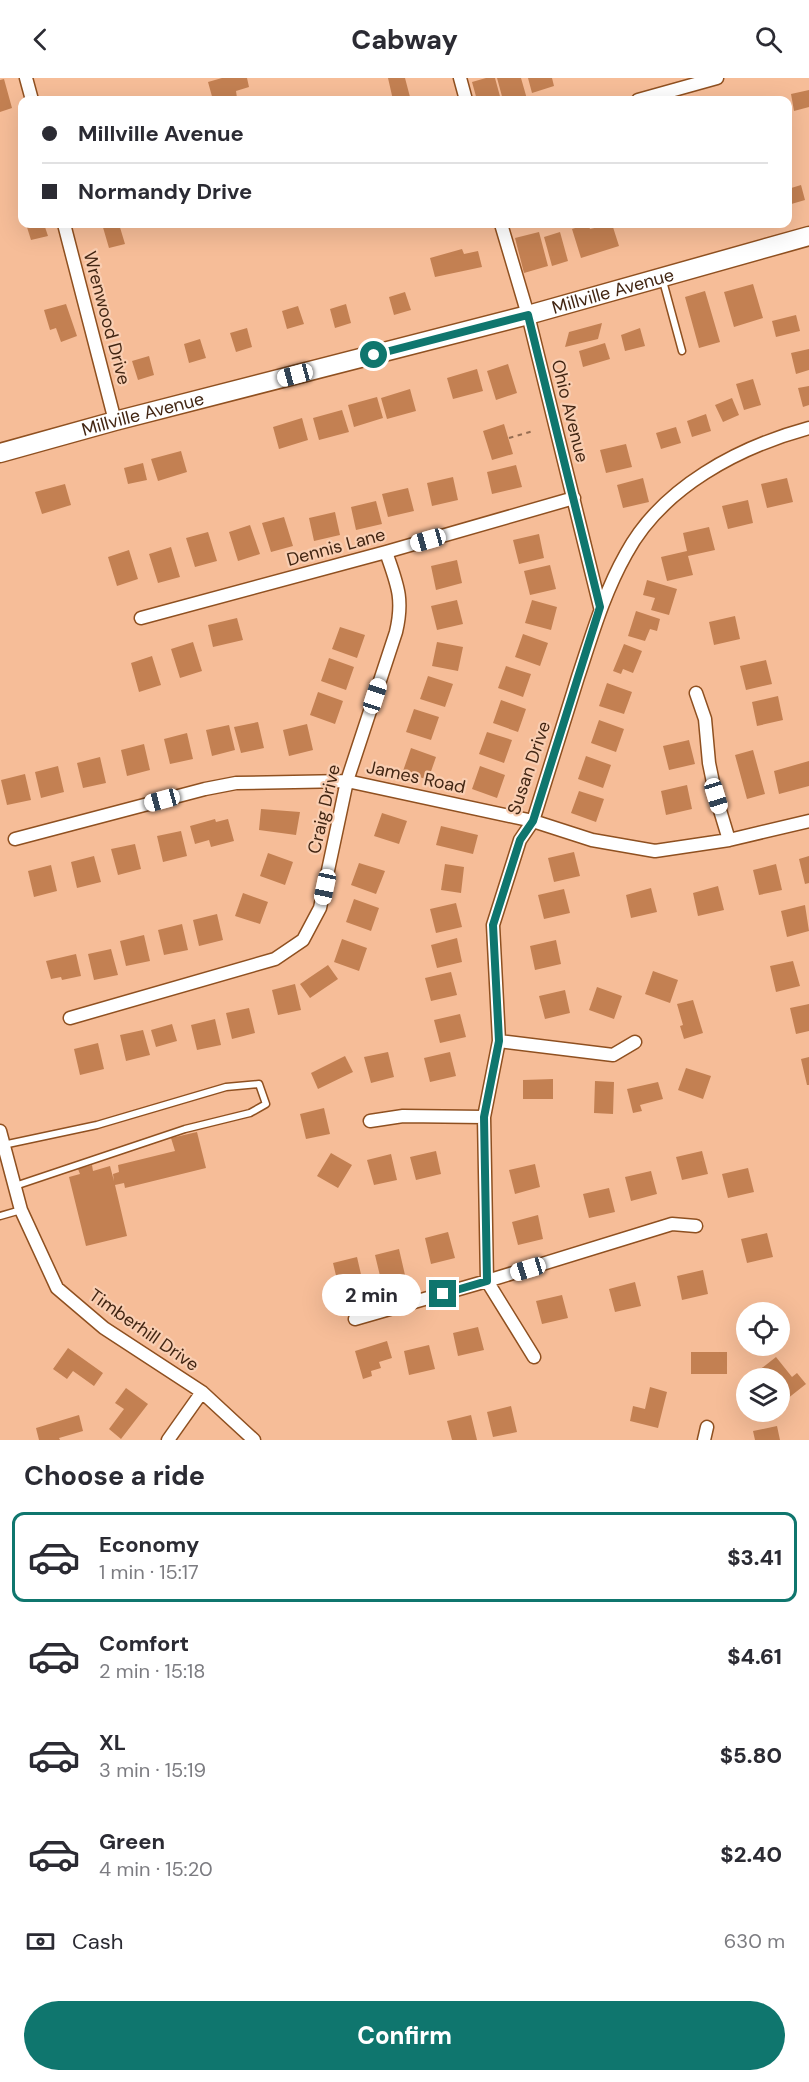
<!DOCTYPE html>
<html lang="en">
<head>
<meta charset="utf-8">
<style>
	:root { --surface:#fff; --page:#f7f7f7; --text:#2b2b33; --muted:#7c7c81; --line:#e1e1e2; --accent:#0f766e }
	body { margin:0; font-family:"DM Sans",sans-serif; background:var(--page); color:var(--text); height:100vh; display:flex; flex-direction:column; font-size:22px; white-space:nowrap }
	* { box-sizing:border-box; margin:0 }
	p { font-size:20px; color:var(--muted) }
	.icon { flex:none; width:33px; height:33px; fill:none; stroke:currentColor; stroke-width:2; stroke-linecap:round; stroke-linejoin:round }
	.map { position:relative; height:1362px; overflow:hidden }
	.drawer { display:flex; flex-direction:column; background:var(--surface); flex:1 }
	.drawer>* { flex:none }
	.hud { position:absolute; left:18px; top:18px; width:774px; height:132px; border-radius:12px; box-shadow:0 6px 24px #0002; display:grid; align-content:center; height:132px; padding:0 24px; background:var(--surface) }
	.controls { position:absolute; left:736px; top:1224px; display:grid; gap:12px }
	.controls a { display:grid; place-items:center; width:54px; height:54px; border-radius:50%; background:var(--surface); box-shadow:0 6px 24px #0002; font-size:30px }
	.end { position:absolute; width:27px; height:27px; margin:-14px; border:8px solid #0f766e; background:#fff; box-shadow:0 0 0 3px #fff }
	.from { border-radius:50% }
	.bubble { position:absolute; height:42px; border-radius:21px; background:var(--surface); box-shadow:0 6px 24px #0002; font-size:20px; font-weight:800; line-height:42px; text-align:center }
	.car { position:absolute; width:18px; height:36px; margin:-18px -9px; border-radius:8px; box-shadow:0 0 4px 2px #0007; background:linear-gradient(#fff 24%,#345 0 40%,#fff 0 76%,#345 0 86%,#fff 0) }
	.hud b { display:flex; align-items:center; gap:21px; height:57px; font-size:22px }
	.hud b+b { border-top:2px solid var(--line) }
	.hud i { width:15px; height:15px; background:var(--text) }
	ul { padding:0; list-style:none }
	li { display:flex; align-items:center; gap:18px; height:90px; margin:0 12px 9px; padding:0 12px; border:3px solid transparent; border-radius:12px }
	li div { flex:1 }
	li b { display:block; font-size:22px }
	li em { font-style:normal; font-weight:800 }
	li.selected { border-color:var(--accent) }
	li>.icon { width:54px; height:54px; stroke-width:1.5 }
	h2 { padding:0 24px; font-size:27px; line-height:72px }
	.pay { display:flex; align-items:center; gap:15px; height:66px; padding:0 24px; font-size:22px }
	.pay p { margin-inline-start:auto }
	.button { display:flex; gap:12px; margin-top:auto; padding:12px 24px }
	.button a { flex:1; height:69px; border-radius:36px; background:var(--accent); color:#fff; font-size:24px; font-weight:800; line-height:69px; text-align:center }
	header { display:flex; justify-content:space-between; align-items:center; height:78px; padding:0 24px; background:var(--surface); font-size:27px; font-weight:800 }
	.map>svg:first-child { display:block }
	.building { fill:#c38052 }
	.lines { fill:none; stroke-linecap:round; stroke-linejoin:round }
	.service-casing { stroke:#8f5020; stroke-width:9 }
	.minor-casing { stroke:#8f5020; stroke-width:15 }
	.secondary-casing { stroke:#8f5020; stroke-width:21 }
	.path { stroke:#976e52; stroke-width:2; stroke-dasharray:4.5 4.5; stroke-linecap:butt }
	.service { stroke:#fff; stroke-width:6 }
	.minor { stroke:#fff; stroke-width:12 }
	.secondary { stroke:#fff; stroke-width:18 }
	.route { stroke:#0f766e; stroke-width:8 }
	.labels { text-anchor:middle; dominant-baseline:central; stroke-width:4.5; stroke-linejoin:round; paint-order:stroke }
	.street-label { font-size:18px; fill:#422613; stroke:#f9ceb2 }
</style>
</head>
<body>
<header><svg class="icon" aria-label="back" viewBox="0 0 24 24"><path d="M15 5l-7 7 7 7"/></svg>Cabway<svg class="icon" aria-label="search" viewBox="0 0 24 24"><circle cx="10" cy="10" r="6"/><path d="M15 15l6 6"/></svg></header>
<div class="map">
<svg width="809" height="1362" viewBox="0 0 809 1362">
	<rect width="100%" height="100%" fill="#f6bd98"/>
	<path class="building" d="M222 0H247L249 9 236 13 237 20 213 22 208 4Z
		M388 0H405L410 19 393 22Z
		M486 0H495L501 22H477L472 4Z
		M497 0H521L527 21 503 22Z
		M528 0H552L554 8 532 15Z
		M4 1 12 30 0 34V2Z
		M809 12V29L794 33 791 16Z
		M801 107 805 122 788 127V111Z
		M26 146H44L48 158 31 162Z
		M102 146H119L125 166 109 170Z
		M588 146 590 151 612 146 619 168 581 180 572 151Z
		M539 154 548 188 524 195 515 160Z
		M560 154 568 183 552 188 544 159Z
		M462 171 464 176 478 173 482 189 435 199 430 180Z
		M753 206 763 240 734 249 724 214Z
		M705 213 720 264 699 270 685 219Z
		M405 214 411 232 394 237 389 219Z
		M66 226 77 258 61 264 56 250 50 252 44 232Z
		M346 226 351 245 335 250 330 231Z
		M298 228 304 246 287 251 282 233Z
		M796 237 800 253 776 259 772 243Z
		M602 245 598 261 565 269 569 254Z
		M247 250 252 269 236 274 230 255Z
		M640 250 645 268 625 273 621 257Z
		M200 261 206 280 189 285 184 266Z
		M605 265 610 281 583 289 579 273Z
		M809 271V292L796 296 791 275Z
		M149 278 154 297 138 302 132 283Z
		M508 286 517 315 496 322 487 293Z
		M477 291 483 313 453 321 447 300Z
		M753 301 761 327 744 332 736 306Z
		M809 308V327L803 329 798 310Z
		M410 311 416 333 387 341 381 320Z
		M377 319 383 340 354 349 348 327Z
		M732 320 739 337 723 344 715 327Z
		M342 332 349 354 319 362 313 340Z
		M706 336 711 353 692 359 687 343Z
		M302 340 308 362 279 371 273 349Z
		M504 346 513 376 492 382 483 353Z
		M676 349 681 365 661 371 656 355Z
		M626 366 632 389 606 395 600 372Z
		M181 373 187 394 158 403 151 381Z
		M143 385 147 402 128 406 124 390Z
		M516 387 522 409 492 416 487 394Z
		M453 399 458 422 432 428 427 405Z
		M643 400 649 424 623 430 617 407Z
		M787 400 793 424 767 430 761 406Z
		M65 406 71 427 42 436 35 414Z
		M408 410 414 433 388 439 382 416Z
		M748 422 753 445 728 451 722 428Z
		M376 423 382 446 356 452 351 429Z
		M335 434 340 457 314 463 309 440Z
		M284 439 293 468 271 474 262 445Z
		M250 447 260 476 238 483 229 454Z
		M709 449 715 472 688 478 693 497 667 503 661 479 687 473 683 455Z
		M208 454 217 483 195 489 186 460Z
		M539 456 544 480 519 486 513 462Z
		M171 469 180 499 158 505 149 476Z
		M129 472 138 501 117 508 108 479Z
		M457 482 462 505 436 512 431 488Z
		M550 487 556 511 530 517 524 493Z
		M647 502 677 511 669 537 651 532 655 520 643 517Z
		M457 522 463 546 437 552 431 528Z
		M532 522 557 529 551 552 525 545Z
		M636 533 660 541 657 553 650 551 645 563 628 558Z
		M735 538 740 561 714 567 709 544Z
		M237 540 243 562 213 569 208 547Z
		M340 549 365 557 357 580 332 571Z
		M523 556 548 565 540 588 515 579Z
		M193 564 202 593 180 600 171 571Z
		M437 564 463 569 458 593 432 588Z
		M624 566 642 573 633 595 623 591 621 596 613 593Z
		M152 578 161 607 139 614 131 585Z
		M329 580 354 589 346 612 321 603Z
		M766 582 772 606 746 612 740 588Z
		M506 588 531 596 523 619 498 610Z
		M428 598 453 606 445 629 420 621Z
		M607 605 632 614 624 636 599 628Z
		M318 614 343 623 335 646 310 637Z
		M778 618 783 642 757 648 752 624Z
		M501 622 526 631 518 654 493 645Z
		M414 631 439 639 431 662 406 654Z
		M599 642 624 651 616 674 591 665Z
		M258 644 264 670 241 675 234 649Z
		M307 646 313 672 289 678 283 652Z
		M229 647 235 672 212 678 206 652Z
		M487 654 512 662 504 685 479 676Z
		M187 655 193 681 170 686 164 661Z
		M689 662 695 686 669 692 663 668Z
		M144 666 150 692 127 698 121 672Z
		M411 670 436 679 428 702 403 693Z
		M753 672 765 716 747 721 735 677Z
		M586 678 611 687 603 710 578 701Z
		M100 679 106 705 83 710 77 685Z
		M809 683V708L779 716 774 693Z
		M58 688 64 714 41 720 35 694Z
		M480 688 505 697 497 720 472 711Z
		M25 696 31 722 7 727 1 702Z
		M687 707 692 731 666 737 661 713Z
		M579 713 604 721 596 744 571 735Z
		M261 731 300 734 296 757 259 752Z
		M382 735 407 743 399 766 374 758Z
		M215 741 216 744 228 741 234 763 211 769 209 762 195 766 190 748Z
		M441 748 478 757 473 776 436 767Z
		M181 753 187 778 163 784 157 758Z
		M135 766 141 791 118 797 111 771Z
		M574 774 580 798 554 804 548 780Z
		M268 775 293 784 285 807 260 798Z
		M94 778 101 804 77 810 71 784Z
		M809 778V805L805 806 799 781Z
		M359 785 385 793 376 816 351 807Z
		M445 786 464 789 461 815 441 812Z
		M776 786 782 812 759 817 753 792Z
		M51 787 57 813 34 819 28 793Z
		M718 808 724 832 698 838 693 815Z
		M651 810 657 834 631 840 626 817Z
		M564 811 570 835 544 841 538 817Z
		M243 815 268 824 260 846 235 838Z
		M354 821 379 830 371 853 346 844Z
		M456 825 462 849 436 855 430 831Z
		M805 827 809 853 787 859 781 833Z
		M217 836 223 862 199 868 193 842Z
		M182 846 188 872 164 877 158 852Z
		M144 857 150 883 126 888 120 863Z
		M457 860 462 884 437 890 431 867Z
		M342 861 367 870 359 893 334 884Z
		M556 862 561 886 535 892 530 868Z
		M111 871 118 897 94 902 88 876Z
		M76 876 81 898 62 902 61 899 51 901 46 883Z
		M793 883 800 908 776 914 770 888Z
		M328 887 338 901 310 920 300 906Z
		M653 893 678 902 670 925 645 916Z
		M451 894 457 917 431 923 425 900Z
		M295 906 301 932 278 937 272 912Z
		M597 909 622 918 614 941 589 932Z
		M565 912 570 935 545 941 539 918Z
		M693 922 703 955 684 961 680 948 683 947 677 926Z
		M809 926V953L796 956 790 930Z
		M249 930 255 955 232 961 226 935Z
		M460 936 466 959 440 965 434 942Z
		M215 941 221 967 197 972 191 947Z
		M172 946 177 963 156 969 151 952Z
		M143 952 150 977 126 983 120 957Z
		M98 965 104 991 80 997 74 971Z
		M388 974 394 999 371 1005 364 979Z
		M450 974 456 998 430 1004 424 980Z
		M345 978 353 994 318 1011 311 995Z
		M809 979V1007H807L801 981Z
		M686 990 711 998 703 1021 678 1012Z
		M553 1001V1021H523V1002Z
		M595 1003 614 1004 613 1036 594 1035Z
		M658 1004 663 1021 640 1027 642 1033 633 1035 627 1011Z
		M324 1030 330 1056 306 1061 300 1036Z
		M197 1054 206 1090 125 1110 124 1105 115 1107 127 1158 86 1168 69 1099 80 1096 78 1091 92 1087 93 1093 110 1088 114 1103 113 1096 119 1094 118 1087 175 1073 171 1060Z
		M436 1073 441 1096 416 1102 410 1079Z
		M702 1073 708 1096 682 1102 676 1079Z
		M331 1075 352 1087 338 1110 317 1098Z
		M391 1076 397 1102 374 1107 367 1082Z
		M535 1086 540 1109 515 1116 509 1092Z
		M748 1090 754 1114 728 1120 722 1096Z
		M651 1093 657 1116 631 1123 625 1099Z
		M609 1110 615 1134 589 1140 583 1116Z
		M538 1137 543 1161 518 1167 512 1144Z
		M448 1154 455 1180 431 1186 425 1160Z
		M767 1155 773 1179 747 1185 741 1161Z
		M399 1171 405 1197 381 1202 375 1177Z
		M357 1179 363 1205 339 1210 333 1185Z
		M703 1192 708 1216 682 1222 677 1198Z
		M635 1204 641 1228 615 1234 609 1211Z
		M562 1217 568 1240 542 1246 536 1223Z
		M478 1249 484 1272 458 1278 453 1255Z
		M387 1263 392 1280 379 1284 381 1290 371 1293 372 1298 363 1301 355 1273Z
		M429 1267 435 1291 409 1297 404 1273Z
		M68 1270 103 1295 94 1308 73 1293 67 1301 53 1291Z
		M691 1274H727V1296H691Z
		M776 1279 792 1299 797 1295 806 1306 787 1321 780 1313V1300H749Z
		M650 1309 667 1314 658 1350 630 1343 633 1328 645 1331Z
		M126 1310 148 1326 121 1361 109 1351 124 1331 115 1325Z
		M511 1328 517 1354 493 1359 487 1334Z
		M79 1337 83 1353 59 1360 60 1362H39L36 1350Z
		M471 1337 477 1362H452L447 1343Z
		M777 1348 780 1362H755L753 1353Z"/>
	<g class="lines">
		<defs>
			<path id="service" d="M663 203 682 273
				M3 1067 97 1047 226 1009 259 1006 266 1026 250 1035 185 1051 15 1108
				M0 1138 21 1132"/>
			<path id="minor" d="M26 0 32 22
				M460 0 466 22
				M638 22 717 0
				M64 146 115 343
				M501 146 528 237 600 529
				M141 540 386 474 574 420
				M696 615 705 641 709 685 716 719 729 762
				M15 761 205 711 236 705 347 703 533 743 592 762 655 773 729 762 809 743
				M70 940 275 881 303 862 320 830 347 703 396 554C404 520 397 506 386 474
				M499 963 613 977 635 964
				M370 1043 403 1038 484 1039
				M0 1053 21 1132 57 1210 104 1250 202 1314 254 1362
				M355 1241 487 1203 672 1146 696 1148
				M534 1279 487 1203 484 1039 499 963 493 847 520 762 533 743C548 695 563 647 578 599 592 557 604 515 626 476 662 409 739 369 809 350
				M168 1362 202 1314
				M704 1362 707 1349"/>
			<g id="secondary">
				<path id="s1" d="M0 375 115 343 528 237 809 158"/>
			</g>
		</defs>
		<use href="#service" class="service-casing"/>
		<use href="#minor" class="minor-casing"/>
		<use href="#secondary" class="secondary-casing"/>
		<path class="path" d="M509 360 533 353"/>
		<use href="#service" class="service"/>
		<use href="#minor" class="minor"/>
		<use href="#secondary" class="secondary"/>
	</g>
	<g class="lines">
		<path class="route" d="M374 277 528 237 600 529 533 743 520 762 493 847 499 963 484 1039 487 1203 443 1216"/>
	</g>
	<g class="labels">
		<g class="street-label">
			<text stroke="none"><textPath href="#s1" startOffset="634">Millville Avenue</textPath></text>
			<text transform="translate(107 240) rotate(75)">Wrenwood Drive</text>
			<text transform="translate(570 333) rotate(76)">Ohio Avenue</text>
			<text stroke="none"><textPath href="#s1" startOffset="148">Millville Avenue</textPath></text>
			<text transform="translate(336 469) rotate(-15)">Dennis Lane</text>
			<text transform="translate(529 690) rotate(-71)">Susan Drive</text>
			<text transform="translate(416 699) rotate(12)">James Road</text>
			<text transform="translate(324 731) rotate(-77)">Craig Drive</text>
			<text transform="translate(144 1252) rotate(35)">Timberhill Drive</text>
		</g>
	</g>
</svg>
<div class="controls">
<a><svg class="icon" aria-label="locate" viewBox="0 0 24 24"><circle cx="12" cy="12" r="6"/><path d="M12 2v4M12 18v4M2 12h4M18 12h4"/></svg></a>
<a><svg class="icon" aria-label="layers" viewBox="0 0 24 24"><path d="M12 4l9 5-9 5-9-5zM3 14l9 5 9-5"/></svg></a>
</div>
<i class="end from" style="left:374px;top:277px"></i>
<i class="end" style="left:443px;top:1216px"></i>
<div class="bubble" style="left:322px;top:1196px;width:99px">2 min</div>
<i class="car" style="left:295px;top:297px;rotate:255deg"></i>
<i class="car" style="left:428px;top:462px;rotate:254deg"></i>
<i class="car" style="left:375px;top:618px;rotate:18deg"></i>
<i class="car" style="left:716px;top:718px;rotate:163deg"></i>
<i class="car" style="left:162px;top:722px;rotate:255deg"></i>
<i class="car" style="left:325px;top:809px;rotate:192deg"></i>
<i class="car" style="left:528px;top:1191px;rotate:253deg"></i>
<div class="hud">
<b><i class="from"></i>Millville Avenue</b>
<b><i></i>Normandy Drive</b>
</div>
</div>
<section class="drawer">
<h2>Choose a ride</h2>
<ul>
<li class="selected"><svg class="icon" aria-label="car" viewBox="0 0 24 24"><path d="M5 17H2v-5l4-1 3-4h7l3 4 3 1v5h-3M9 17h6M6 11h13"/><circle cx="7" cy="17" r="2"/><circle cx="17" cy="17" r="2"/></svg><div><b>Economy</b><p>1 min · 15:17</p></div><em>$3.41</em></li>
<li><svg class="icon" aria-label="car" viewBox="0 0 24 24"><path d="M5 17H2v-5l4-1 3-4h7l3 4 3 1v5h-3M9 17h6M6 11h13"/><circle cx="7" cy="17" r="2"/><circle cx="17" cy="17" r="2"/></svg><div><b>Comfort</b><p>2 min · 15:18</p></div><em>$4.61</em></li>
<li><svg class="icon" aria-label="car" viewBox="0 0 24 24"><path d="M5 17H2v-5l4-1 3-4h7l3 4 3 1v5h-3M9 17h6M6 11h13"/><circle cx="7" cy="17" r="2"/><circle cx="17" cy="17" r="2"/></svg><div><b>XL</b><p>3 min · 15:19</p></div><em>$5.80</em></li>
<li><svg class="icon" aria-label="car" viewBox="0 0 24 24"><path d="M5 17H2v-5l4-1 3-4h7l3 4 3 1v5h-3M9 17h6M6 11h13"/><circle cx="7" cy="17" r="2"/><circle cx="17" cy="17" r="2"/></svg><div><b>Green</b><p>4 min · 15:20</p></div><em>$2.40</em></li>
</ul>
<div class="pay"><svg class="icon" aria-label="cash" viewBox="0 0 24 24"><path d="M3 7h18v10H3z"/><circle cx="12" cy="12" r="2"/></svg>Cash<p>630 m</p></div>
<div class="button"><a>Confirm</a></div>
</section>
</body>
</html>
